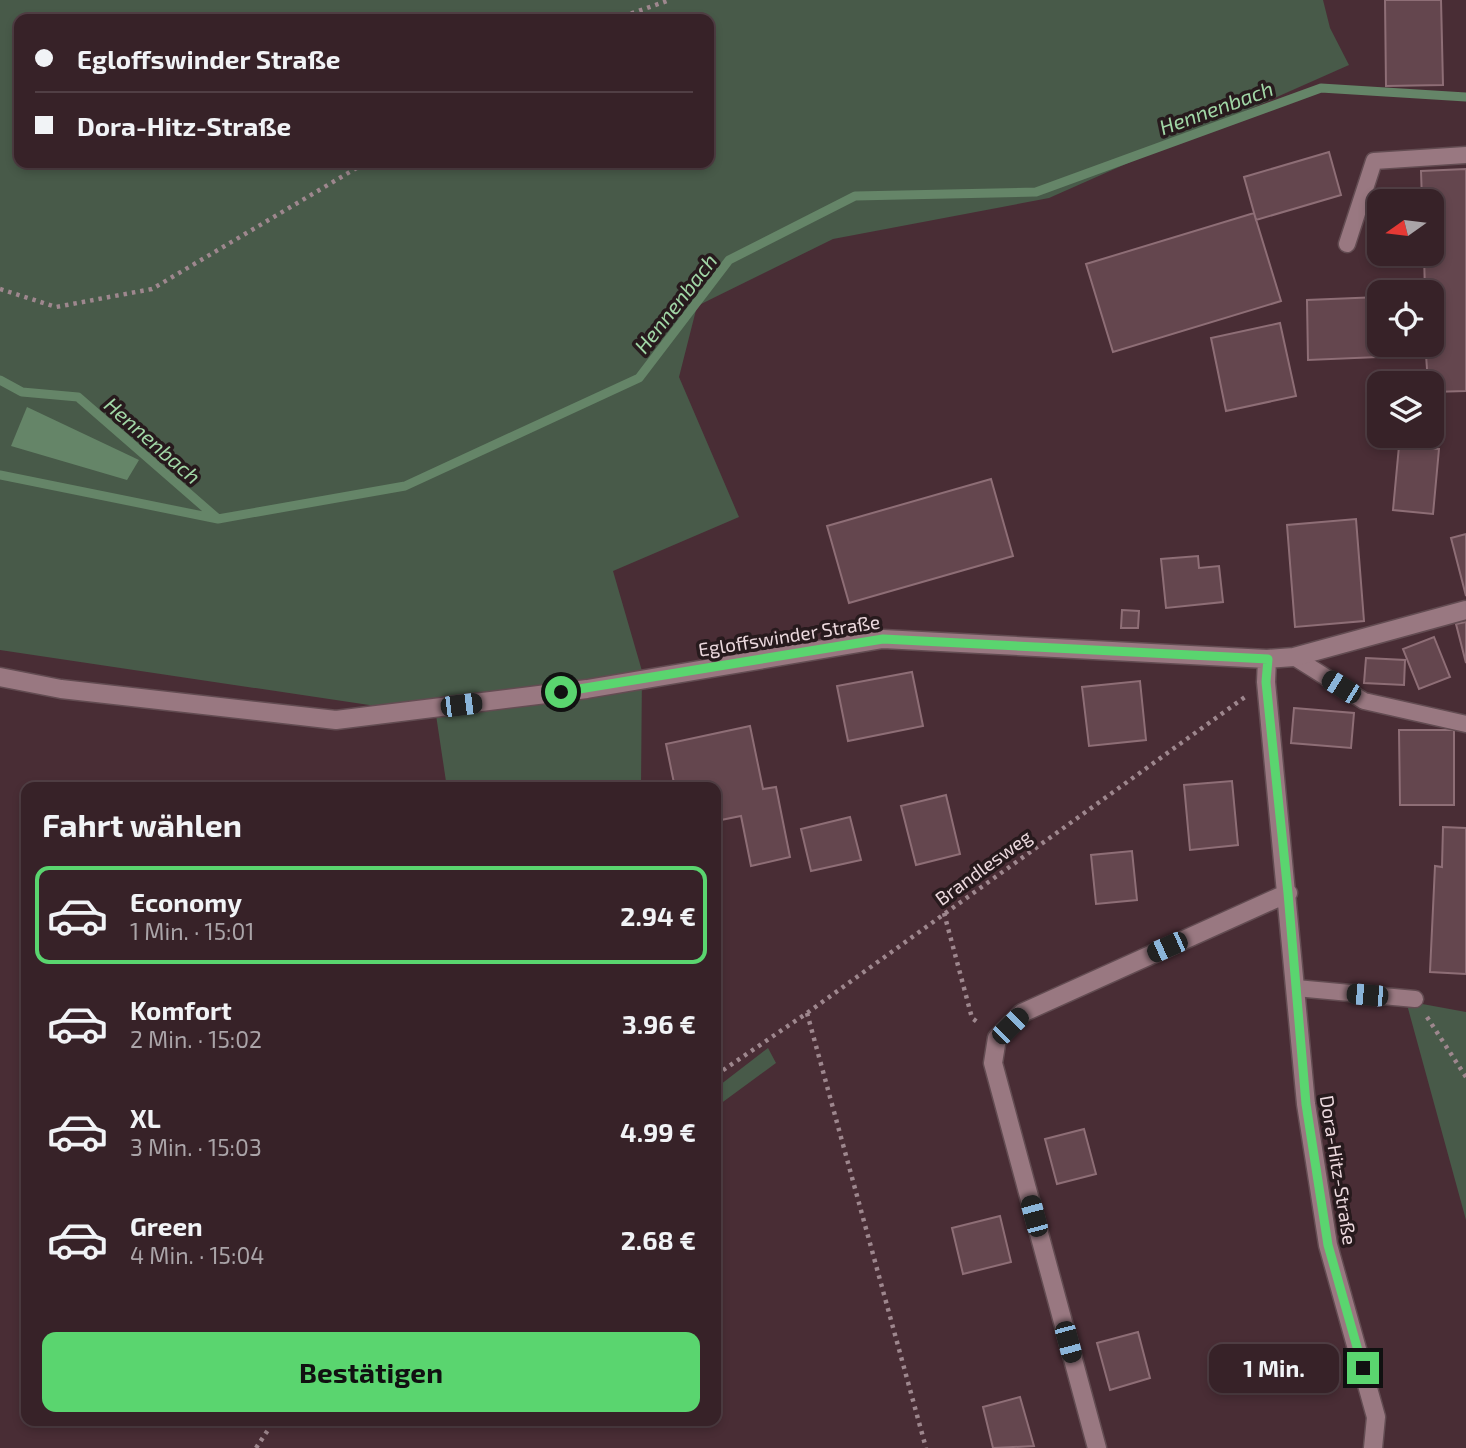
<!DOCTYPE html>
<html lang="de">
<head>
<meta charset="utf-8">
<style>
	:root { --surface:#372228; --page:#422f34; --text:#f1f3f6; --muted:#aaa4a8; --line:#513f45; --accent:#5ad56f }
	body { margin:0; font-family:"Exo 2",sans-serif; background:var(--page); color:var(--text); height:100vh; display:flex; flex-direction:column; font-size:26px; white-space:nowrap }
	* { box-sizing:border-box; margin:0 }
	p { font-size:23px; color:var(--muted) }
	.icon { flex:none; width:38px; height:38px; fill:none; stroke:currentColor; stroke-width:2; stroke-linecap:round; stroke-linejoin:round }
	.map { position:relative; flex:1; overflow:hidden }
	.side { position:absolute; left:21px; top:782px; width:700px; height:644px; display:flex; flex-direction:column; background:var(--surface); border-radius:14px; box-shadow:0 4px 10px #0003,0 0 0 2px var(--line) }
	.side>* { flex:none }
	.top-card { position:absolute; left:14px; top:14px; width:700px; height:154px; border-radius:14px; box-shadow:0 4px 10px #0003,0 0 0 2px var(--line); display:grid; align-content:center; height:154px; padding:0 21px; background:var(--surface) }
	.needle { width:46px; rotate:256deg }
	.controls { position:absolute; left:1367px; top:189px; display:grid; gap:14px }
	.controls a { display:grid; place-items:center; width:77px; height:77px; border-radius:14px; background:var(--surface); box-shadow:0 4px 10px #0003,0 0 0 2px var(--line); font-size:35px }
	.end { position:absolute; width:32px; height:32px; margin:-16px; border:9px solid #5ad56f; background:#111; box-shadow:0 0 0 4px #111 }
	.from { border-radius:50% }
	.bubble { position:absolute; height:49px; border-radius:14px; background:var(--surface); box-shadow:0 4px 10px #0003,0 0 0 2px var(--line); font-size:23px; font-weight:700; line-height:49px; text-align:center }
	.car { position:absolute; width:21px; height:42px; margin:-21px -10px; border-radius:9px; box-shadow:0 0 5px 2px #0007; background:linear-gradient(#222 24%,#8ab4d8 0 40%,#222 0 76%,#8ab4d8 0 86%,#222 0) }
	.top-card b { display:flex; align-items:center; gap:24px; height:66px; font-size:26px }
	.top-card b+b { border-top:2px solid var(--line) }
	.top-card i { width:18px; height:18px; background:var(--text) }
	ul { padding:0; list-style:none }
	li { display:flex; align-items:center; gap:21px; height:98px; margin:0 14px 10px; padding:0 7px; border:4px solid transparent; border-radius:14px }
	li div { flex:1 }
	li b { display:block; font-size:26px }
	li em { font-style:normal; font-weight:700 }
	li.active { border-color:var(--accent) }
	li>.icon { width:63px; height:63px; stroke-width:1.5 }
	h2 { padding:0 21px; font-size:32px; line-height:84px }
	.button { display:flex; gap:14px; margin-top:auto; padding:14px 21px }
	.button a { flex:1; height:80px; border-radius:14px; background:var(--accent); color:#111; font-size:28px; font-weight:700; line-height:80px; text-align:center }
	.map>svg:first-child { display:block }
	.green { fill:#485a49; fill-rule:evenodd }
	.water { fill:#658568 }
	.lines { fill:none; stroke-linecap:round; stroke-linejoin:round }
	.stream { stroke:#658568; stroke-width:9 }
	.building { fill:#64464e; stroke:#8e6e76; stroke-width:2 }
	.lane-casing { stroke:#634c52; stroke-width:19 }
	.street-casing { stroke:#634c52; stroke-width:21 }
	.path { stroke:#9e878e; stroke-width:4.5; stroke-dasharray:3.5 5; stroke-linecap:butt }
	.lane { stroke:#997881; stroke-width:16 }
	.street { stroke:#997881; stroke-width:18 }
	.route { stroke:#5ad56f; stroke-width:9 }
	.labels { text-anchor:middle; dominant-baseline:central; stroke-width:7; stroke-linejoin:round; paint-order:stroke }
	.street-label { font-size:19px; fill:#ecd9de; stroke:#271a1d }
	.water-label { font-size:21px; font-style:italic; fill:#a1d7a6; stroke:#271a1d }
</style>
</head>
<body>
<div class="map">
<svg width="1466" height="1448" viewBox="0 0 1466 1448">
	<rect width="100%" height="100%" fill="#492d35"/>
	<path class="green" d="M0 0H1323L1330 28 1349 65 1049 198 833 239 697 306 679 377 739 517 613 571 642 671 641 787 447 788 436 715 0 650ZM19 19H709V163H19Z
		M1406 1001 1466 1012V1220Z
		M768 1048 776 1063 716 1107V1088Z"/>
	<path class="water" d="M27 407 139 460 127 480 11 446Z"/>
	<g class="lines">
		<path class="stream" d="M0 380 22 392 78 397 218 519 405 486 639 378 729 260 855 196 1036 192 1321 88 1466 97
			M0 475 218 519"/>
	</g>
	<path class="building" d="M1385 0H1441L1443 85 1386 86Z
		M1329 152 1341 195 1256 220 1244 177Z
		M1466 169V391L1432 392V383H1428L1426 355 1308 360 1307 300 1379 297V345H1432V292H1425L1424 254H1432V201H1422L1421 171Z
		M1254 213 1281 301 1113 352 1086 264Z
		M1280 323 1296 396 1226 411 1211 338Z
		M1399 446 1439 449 1433 514 1393 510Z
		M991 479 1013 556 849 603 827 526Z
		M1356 519 1364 621 1295 627 1287 525Z
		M1466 534V596L1451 538Z
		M1198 556 1199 568 1219 566 1223 602 1166 608 1161 559Z
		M1122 610 1139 611 1138 628H1121Z
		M1466 622V663L1456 624Z
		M1434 637 1450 677 1419 689 1403 649Z
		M1366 658 1405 660 1404 685 1364 683Z
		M912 672 923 726 848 741 837 686Z
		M1140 681 1146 740 1089 746 1082 687Z
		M1294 708 1354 713 1351 748 1291 743Z
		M750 726 763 789 776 787 790 857 751 866 741 816 716 821V788H675L666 744Z
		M1399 730H1454V805H1400Z
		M1232 781 1238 845 1190 850 1184 785Z
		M946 795 960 854 916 865 901 806Z
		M850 817 861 860 811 871 801 829Z
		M1443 827 1466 828V974L1430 972 1435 866 1442 867Z
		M1132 851 1137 900 1096 904 1091 855Z
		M1084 1129 1096 1174 1057 1184 1045 1139Z
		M1000 1216 1011 1262 963 1274 952 1228Z
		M1138 1332 1150 1378 1110 1390 1097 1343Z
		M1020 1397 1034 1446 993 1448 983 1407Z"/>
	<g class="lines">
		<defs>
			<path id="lane" d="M1347 244 1374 161 1466 155
				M1294 657 1364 701 1466 724
				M1296 988 1415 999"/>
			<path id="street" d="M1267 659 1266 682 1306 1104 1328 1245 1376 1417 1373 1448
				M0 677 61 689 336 720 587 689 883 639 1267 659 1294 657 1466 610
				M1097 1448 993 1063 997 1038 1022 1013 1288 893"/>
		</defs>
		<use href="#lane" class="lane-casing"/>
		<use href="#street" class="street-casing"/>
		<path class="path" d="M615 19 670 0
			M0 289 56 307 152 289 365 163
			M944 913 972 1018 980 1024
			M807 1013 926 1448
			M1427 1017 1466 1077
			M716 1075 807 1013 1245 697
			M256 1448 274 1421"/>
		<use href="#lane" class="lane"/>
		<use href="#street" class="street"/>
	</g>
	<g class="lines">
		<path class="route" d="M561 692 883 639 1268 659 1266 682 1288 893 1306 1104 1328 1245 1363 1368"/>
	</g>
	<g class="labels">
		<g class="street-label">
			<text transform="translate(789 635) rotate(-9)">Egloffswinder Straße</text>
			<text transform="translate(983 867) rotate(-36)">Brandlesweg</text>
			<text transform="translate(1339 1170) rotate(81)">Dora-Hitz-Straße</text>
		</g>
		<g class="water-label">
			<text transform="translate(1216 107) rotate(-20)">Hennenbach</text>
			<text transform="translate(675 303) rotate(-52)">Hennenbach</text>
			<text transform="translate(153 440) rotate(41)">Hennenbach</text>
		</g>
	</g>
</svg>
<div class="controls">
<a><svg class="needle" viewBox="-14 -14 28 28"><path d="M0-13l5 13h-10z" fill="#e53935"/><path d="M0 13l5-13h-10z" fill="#aaa4a8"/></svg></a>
<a><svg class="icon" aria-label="locate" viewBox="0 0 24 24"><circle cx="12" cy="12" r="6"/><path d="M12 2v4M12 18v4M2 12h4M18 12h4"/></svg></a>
<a><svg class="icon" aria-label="layers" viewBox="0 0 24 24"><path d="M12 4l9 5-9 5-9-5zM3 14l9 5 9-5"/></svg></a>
</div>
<i class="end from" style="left:561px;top:692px"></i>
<i class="end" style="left:1363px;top:1368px"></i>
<div class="bubble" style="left:1209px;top:1344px;width:130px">1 Min.</div>
<i class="car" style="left:1341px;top:687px;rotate:302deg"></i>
<i class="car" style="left:461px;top:705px;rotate:83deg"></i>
<i class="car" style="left:1167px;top:947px;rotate:246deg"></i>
<i class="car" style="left:1367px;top:995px;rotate:275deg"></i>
<i class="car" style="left:1010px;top:1026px;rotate:45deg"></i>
<i class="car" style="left:1034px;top:1216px;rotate:345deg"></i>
<i class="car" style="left:1068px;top:1342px;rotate:165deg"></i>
<div class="top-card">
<b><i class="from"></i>Egloffswinder Straße</b>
<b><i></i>Dora-Hitz-Straße</b>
</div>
<section class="side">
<h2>Fahrt wählen</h2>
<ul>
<li class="active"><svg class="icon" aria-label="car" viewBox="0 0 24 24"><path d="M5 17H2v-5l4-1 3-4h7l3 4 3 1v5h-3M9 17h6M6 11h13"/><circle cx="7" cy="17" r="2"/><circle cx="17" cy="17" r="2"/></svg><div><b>Economy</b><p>1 Min. · 15:01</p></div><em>2.94 €</em></li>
<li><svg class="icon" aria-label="car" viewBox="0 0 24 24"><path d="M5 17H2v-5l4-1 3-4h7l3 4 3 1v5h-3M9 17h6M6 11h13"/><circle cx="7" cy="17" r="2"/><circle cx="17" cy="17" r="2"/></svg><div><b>Komfort</b><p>2 Min. · 15:02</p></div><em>3.96 €</em></li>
<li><svg class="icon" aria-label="car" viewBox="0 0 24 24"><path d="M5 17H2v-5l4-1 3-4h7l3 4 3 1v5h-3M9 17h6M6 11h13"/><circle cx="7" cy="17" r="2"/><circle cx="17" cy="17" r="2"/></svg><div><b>XL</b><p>3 Min. · 15:03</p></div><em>4.99 €</em></li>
<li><svg class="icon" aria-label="car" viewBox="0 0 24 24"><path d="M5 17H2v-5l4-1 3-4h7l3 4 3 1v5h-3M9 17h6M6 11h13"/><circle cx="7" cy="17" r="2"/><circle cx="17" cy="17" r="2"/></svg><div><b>Green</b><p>4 Min. · 15:04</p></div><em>2.68 €</em></li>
</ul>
<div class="button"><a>Bestätigen</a></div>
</section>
</div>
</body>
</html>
